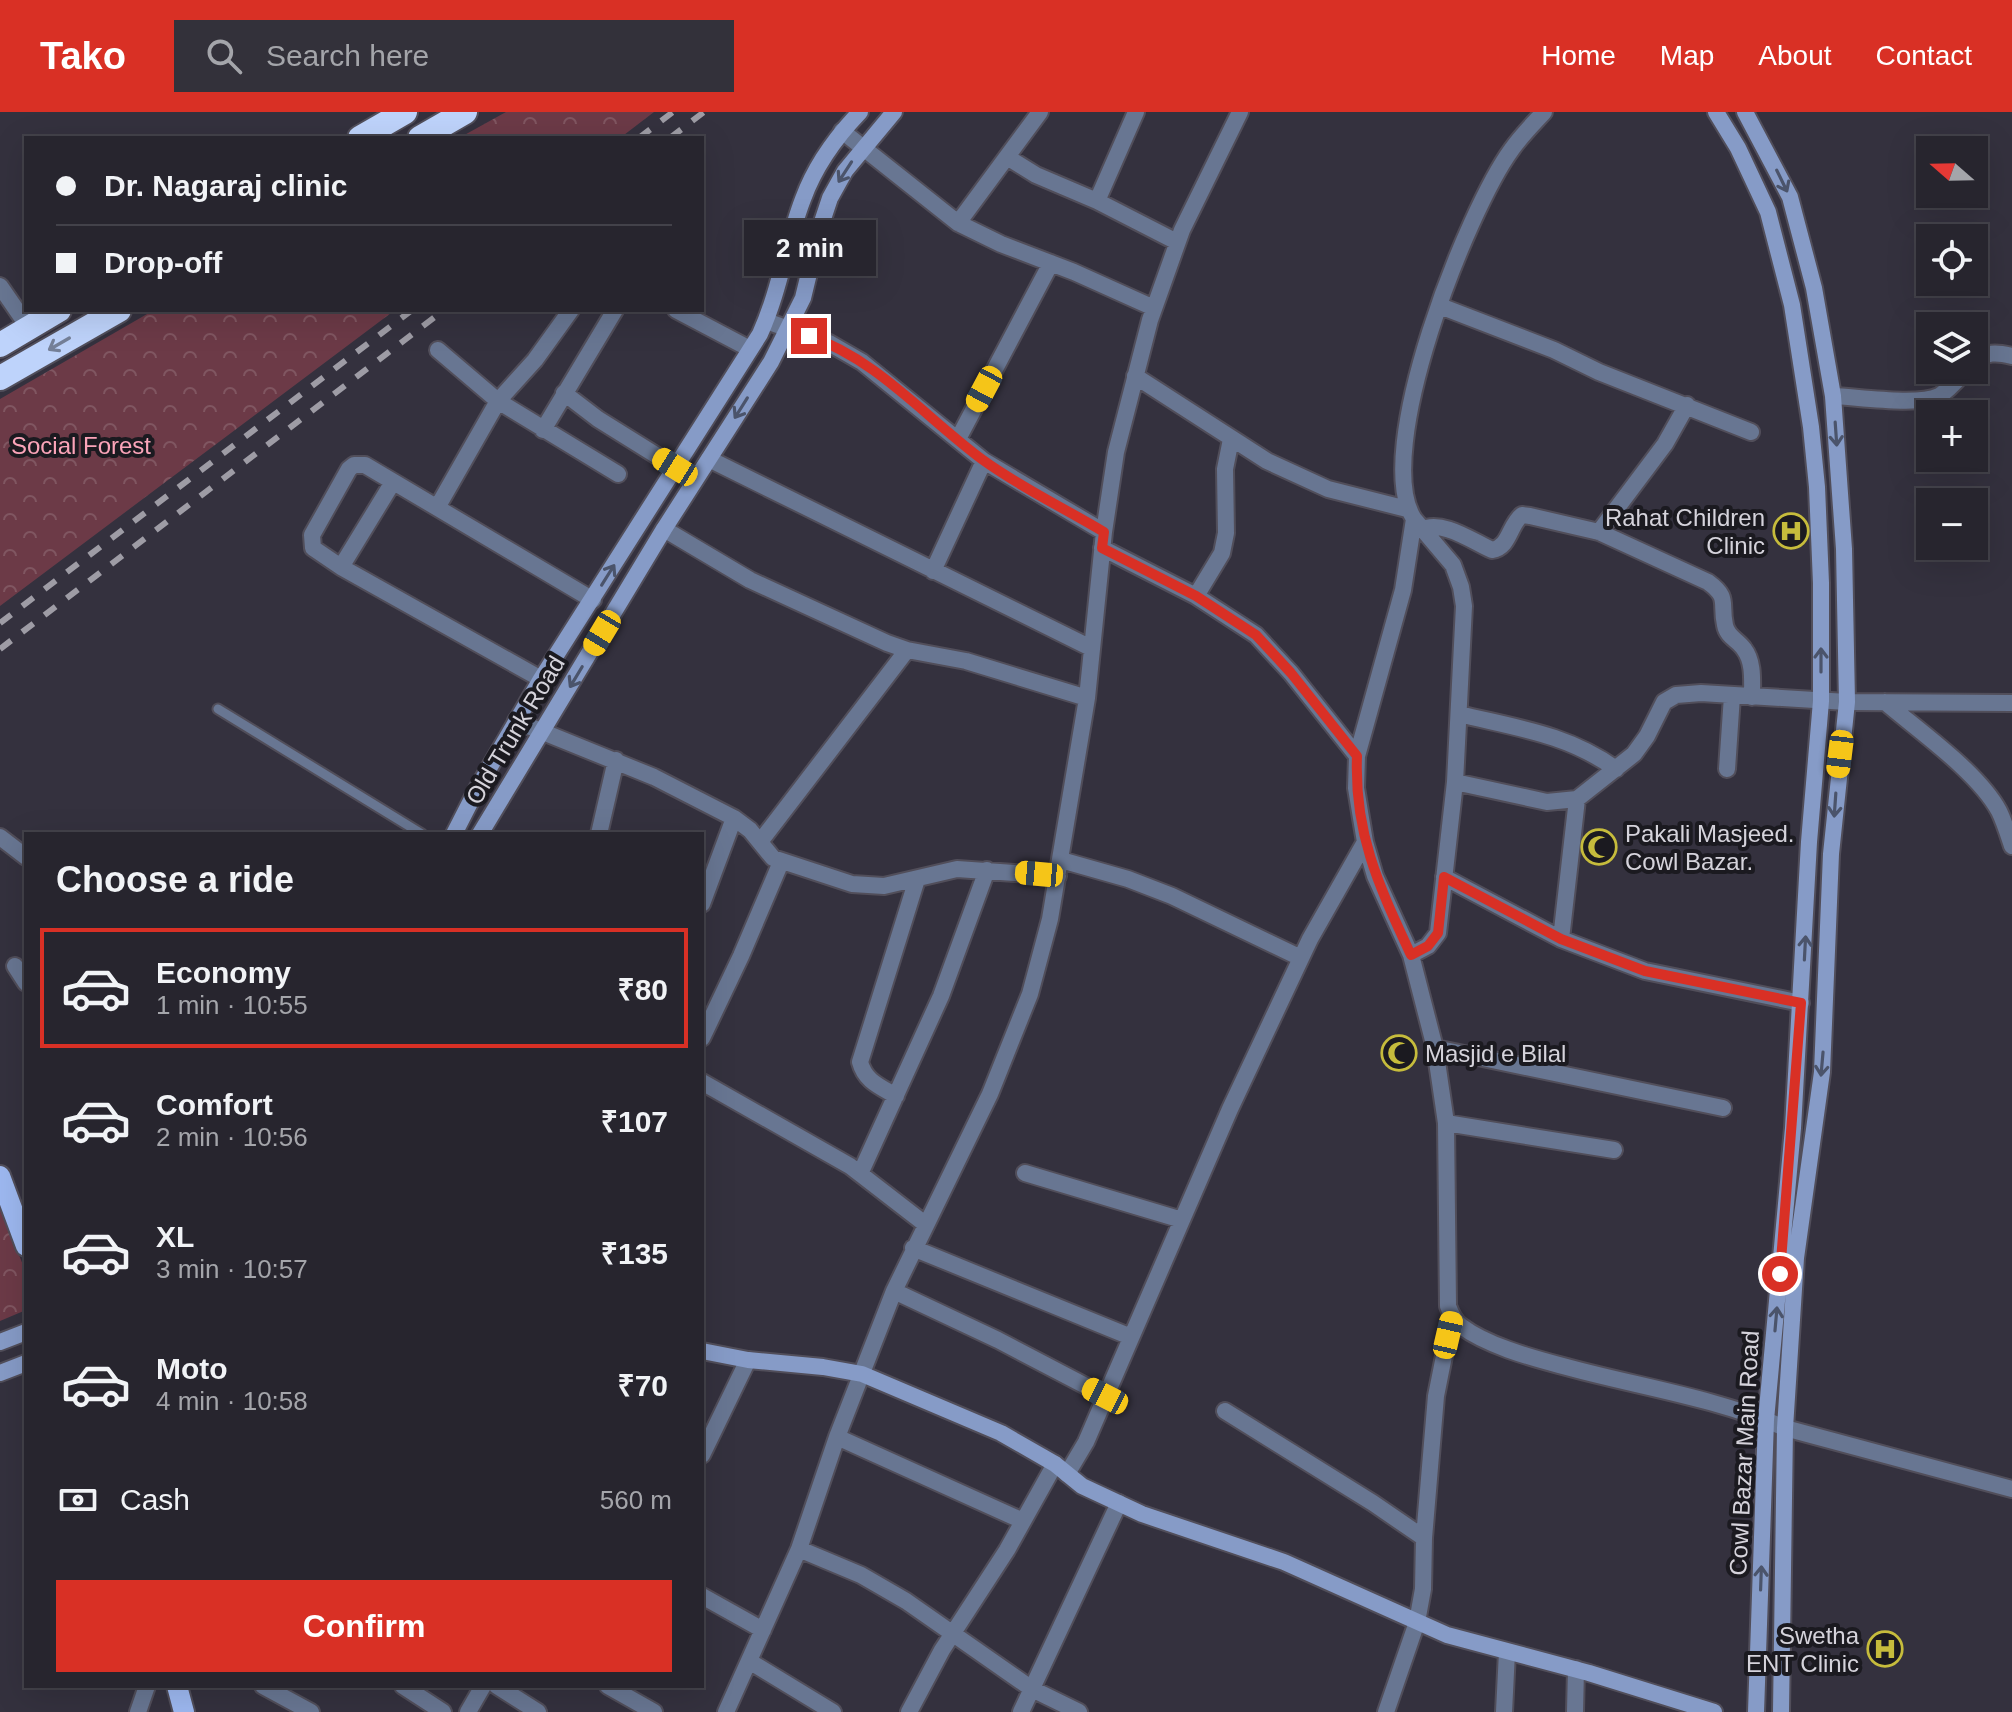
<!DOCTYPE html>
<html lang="en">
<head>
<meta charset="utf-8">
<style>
	:root { --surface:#27252e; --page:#33313a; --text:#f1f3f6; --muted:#a4a5aa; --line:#43424a; --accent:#d93025 }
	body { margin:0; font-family:Helvetica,sans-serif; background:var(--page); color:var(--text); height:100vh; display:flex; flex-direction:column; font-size:30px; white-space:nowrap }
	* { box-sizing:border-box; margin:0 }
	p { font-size:26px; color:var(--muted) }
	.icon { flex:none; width:44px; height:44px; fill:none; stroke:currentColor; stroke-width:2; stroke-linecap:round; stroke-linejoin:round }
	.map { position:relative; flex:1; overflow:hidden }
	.panel { position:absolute; left:24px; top:720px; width:680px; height:856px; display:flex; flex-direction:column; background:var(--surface); border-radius:0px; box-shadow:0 8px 32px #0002,0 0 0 2px var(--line) }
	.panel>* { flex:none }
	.banner { position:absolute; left:24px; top:24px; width:680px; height:176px; border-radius:0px; box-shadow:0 8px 32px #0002,0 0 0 2px var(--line); display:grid; align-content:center; height:176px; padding:0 32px; background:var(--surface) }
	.needle { width:52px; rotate:290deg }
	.buttons { position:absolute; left:1916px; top:24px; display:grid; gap:16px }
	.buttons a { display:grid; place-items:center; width:72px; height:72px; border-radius:0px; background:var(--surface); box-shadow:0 8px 32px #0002,0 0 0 2px var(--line); font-size:40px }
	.end { position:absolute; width:36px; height:36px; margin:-18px; border:10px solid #d93025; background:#fff; box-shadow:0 0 0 4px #fff }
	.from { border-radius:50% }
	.bubble { position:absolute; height:56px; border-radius:0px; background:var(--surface); box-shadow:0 8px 32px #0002,0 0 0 2px var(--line); font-size:26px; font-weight:800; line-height:56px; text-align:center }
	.car { position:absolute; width:24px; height:48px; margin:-24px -12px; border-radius:10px; box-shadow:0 0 6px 2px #0007; background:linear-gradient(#f5c518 24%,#345 0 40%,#f5c518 0 76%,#345 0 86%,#f5c518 0) }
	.banner b { display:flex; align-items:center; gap:28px; height:76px; font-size:30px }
	.banner b+b { border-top:2px solid var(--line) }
	.banner i { width:20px; height:20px; background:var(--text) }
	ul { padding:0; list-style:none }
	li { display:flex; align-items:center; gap:24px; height:120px; margin:0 16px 12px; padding:0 16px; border:4px solid transparent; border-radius:0px }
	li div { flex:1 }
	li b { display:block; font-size:30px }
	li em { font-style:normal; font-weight:800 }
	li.active { border-color:var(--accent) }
	li>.icon { width:72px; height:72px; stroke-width:1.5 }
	h2 { padding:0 32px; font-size:36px; line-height:96px }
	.pay { display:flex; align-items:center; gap:20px; height:88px; padding:0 32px; font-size:30px }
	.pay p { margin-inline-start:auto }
	.primary-button { display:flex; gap:16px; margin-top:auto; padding:16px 32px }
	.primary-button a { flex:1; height:92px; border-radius:0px; background:var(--accent); color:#fff; font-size:32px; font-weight:800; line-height:92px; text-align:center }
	header { display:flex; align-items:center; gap:48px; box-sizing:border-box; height:112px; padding:0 40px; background:var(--accent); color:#fff }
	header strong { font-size:38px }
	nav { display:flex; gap:44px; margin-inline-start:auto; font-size:28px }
	.search { width:560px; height:72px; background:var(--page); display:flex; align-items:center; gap:20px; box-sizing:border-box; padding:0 28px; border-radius:0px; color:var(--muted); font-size:30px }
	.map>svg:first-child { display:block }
	.forest { fill:url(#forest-crowns) }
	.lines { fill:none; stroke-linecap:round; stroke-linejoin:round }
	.lane-casing { stroke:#514e5a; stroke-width:13 }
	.street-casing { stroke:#514e5a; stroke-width:20 }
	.secondary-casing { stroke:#514e5a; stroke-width:20 }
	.primary-casing { stroke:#514e5a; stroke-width:24 }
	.highway-casing { stroke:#514e5a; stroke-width:28 }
	.lane { stroke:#687692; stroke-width:9 }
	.street { stroke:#687692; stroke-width:16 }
	.secondary { stroke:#869bc7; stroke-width:16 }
	.primary { stroke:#9db8f0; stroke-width:20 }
	.highway { stroke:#bed3fb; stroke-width:24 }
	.rail { stroke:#9e9ca5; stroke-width:6; stroke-dasharray:14 14; stroke-linecap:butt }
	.oneway { stroke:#4b546b }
	.oneway2 { stroke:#758098 }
	.route { stroke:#d93025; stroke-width:10 }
	.labels { text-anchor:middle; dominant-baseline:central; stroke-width:8; stroke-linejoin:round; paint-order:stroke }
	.park-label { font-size:24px; fill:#fba4b9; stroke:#1b1a20 }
	.poi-label { font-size:24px; fill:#d5d3db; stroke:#1b1a20; text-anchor:end }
	.street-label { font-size:24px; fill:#d5d3db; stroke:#1b1a20 }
</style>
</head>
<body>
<header>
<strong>Tako</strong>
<div class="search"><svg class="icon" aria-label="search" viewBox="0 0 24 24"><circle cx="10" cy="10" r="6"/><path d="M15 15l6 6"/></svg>Search here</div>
<nav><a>Home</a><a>Map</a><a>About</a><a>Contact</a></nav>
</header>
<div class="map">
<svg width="2012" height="1600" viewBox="0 0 2012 1600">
	<defs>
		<pattern id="forest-crowns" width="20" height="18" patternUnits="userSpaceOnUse" patternTransform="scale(2)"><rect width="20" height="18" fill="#6c3a47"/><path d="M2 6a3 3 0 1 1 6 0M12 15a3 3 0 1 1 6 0" fill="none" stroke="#805661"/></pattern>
	</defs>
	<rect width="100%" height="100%" fill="#34313e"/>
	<path class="forest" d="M506 0H654L620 26H459Z
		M154 198H395L0 494V287Z
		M0 1093 26 1161V1198L0 1209Z"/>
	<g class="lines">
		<defs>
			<path id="lane" d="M218 597 422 722"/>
			<path id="street" d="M1544 0C1533 12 1521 24 1512 37 1467 98 1371 341 1414 407L1403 478 1357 644 1356 676 1365 730 1375 764 1411 843 1435 936 1446 1011 1448 1194C1451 1202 1454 1209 1461 1214 1486 1233 1529 1245 1559 1253 1634 1274 1714 1285 1785 1316L2012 1377
				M842 19 958 111 1001 132 1074 160 1154 196
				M1007 45 1036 63 1097 89 1177 130
				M1097 89 1136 0
				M958 111 1040 0
				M0 174 29 216
				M1440 194 1554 238 1599 260 1751 320
				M676 198 750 237
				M766 209 829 231 862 250 984 349 1104 420
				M438 238 498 289 618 362
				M1974 249C1987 240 1996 240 2012 244
				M1135 264 1267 349 1328 377 1407 397
				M564 281 598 307 675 355
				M1833 284C1858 285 1918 294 1939 284 1949 278 1958 267 1966 258
				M543 318 615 198
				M958 327 1051 151
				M709 347 1091 536
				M438 394 498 289 535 248 571 198
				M664 417 750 468 887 531 907 538 966 549 1087 586
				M1421 418C1442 407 1472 429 1492 438 1510 435 1509 413 1522 403L1530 404 1599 420 1708 470C1730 486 1720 491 1725 513 1727 525 1738 528 1744 537 1754 550 1752 569 1752 585
				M1599 420 1665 332 1687 293
				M1102 436 1196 484 1256 523 1291 561 1357 644
				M341 455 393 370
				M933 459 984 349
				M1196 484 1222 441 1226 421 1225 357 1231 327
				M541 567 341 455 313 436 312 423 349 357 354 353H365L593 488
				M1885 590C1919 619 1978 660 1999 699 2004 709 2008 722 2012 734
				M1459 602C1517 616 1567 622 1616 657
				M516 609 654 665 734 706 750 718 773 746 852 772 884 774 957 757 1058 764
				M1727 657 1732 584
				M1455 670 1547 690 1577 687 1634 642 1647 624 1664 590 1676 583 1701 581 1847 590 2012 591
				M599 722 616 648
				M0 725 26 745
				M760 730 907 538
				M1061 748 1128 767 1172 784 1301 846
				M1444 765 1561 827 1645 859 1801 891
				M702 792 734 706
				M1561 827 1577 687
				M1411 843 1428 834 1438 821 1455 670 1464 494 1461 475 1453 453 1414 407
				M15 854 26 871
				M702 926 741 844 781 750
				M1435 936 1723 996
				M702 970 850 1054 925 1112
				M896 984C879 974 865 969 860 950L917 767
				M1446 1011 1614 1038
				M1025 1061 1182 1108
				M860 1062 941 884 987 758
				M913 1136 1131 1225
				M894 1179 998 1228 1105 1284
				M1225 1299 1373 1391 1424 1426
				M837 1325 1023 1409
				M702 1343 748 1248
				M1067 1362 1086 1330 1230 997 1310 827 1365 730
				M799 1437 861 1463 906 1489 1032 1577 1079 1600
				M702 1484 763 1518
				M749 1549 833 1600
				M263 1574 311 1600
				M403 1574 443 1600
				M497 1574 538 1600
				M608 1574 654 1600
				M138 1600 147 1574
				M468 1600 483 1574
				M726 1600 799 1437 837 1325 894 1179 990 982 1030 882 1050 807 1087 586 1104 420 1116 340 1150 208 1182 118 1240 0
				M909 1600 942 1538 1007 1438 1055 1352
				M1021 1600 1119 1391
				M1386 1600 1417 1510 1423 1477 1424 1426 1436 1284 1452 1204
				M1504 1600 1507 1540
				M1575 1600 1576 1557"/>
			<path id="secondary" d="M1716 0 1738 36 1768 100 1792 193 1811 315 1817 375 1821 471V589L1809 730 1793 1016 1766 1308 1756 1600
				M1745 0 1790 85 1814 176 1833 284 1844 437 1847 590 1831 742 1822 960 1796 1146 1785 1316 1781 1600
				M454 722 477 677 541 567 760 222C780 178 786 131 803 87 815 54 836 25 860 0
				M480 722 664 417 771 250 803 186 820 116 830 86 845 59 894 0
				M0 1230 26 1220
				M702 1239 748 1248 823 1255 862 1262 1001 1321 1055 1352 1082 1374 1142 1402 1284 1450 1447 1523 1589 1561 1714 1600
				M0 1261 26 1251"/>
			<path id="primary" d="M0 1064 26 1134
				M177 1574 184 1600"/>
			<path id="highway" d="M360 26 405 0
				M420 26 465 0
				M0 233 59 198
				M0 266 119 198"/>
		</defs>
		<use href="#lane" class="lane-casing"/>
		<use href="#street" class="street-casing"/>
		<use href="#secondary" class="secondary-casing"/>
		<use href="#primary" class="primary-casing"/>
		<use href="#highway" class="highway-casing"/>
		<use href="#lane" class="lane"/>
		<use href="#street" class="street"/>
		<use href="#secondary" class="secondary"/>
		<use href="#primary" class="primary"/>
		<use href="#highway" class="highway"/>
		<path class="rail" d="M639 26 673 0
			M670 26 704 0
			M0 511 412 198
			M0 537 444 198"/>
	</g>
	<defs><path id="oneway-shaft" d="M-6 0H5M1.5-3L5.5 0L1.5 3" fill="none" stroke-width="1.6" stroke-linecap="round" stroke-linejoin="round" transform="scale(2)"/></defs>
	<g class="oneway">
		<use href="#oneway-shaft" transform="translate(845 60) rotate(123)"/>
		<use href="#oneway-shaft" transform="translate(1782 69) rotate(64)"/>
		<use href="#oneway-shaft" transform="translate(741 296) rotate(122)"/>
		<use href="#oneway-shaft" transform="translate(1836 322) rotate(86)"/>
		<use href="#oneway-shaft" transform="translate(608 463) rotate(-58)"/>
		<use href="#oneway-shaft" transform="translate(1821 548) rotate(-90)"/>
		<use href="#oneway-shaft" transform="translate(576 565) rotate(121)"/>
		<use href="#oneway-shaft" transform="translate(1835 693) rotate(94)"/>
		<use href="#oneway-shaft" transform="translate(1805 836) rotate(-87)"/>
		<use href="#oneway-shaft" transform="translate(1822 952) rotate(95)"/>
		<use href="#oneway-shaft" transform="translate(1776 1207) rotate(-85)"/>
		<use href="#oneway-shaft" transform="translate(1761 1466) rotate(-88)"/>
	</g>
	<use class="oneway2" href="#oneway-shaft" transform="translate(59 232) rotate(150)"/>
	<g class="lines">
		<path class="route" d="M809 224C877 247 926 306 983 348 1020 375 1064 396 1104 420L1102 436 1196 484 1256 523 1291 561 1357 644C1354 722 1379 774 1411 843L1428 834 1438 821 1444 765 1561 827 1645 859 1801 891 1780 1162"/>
	</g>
	<defs>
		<symbol id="hospital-ring" viewBox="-11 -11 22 22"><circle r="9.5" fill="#1b1a20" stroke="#c6bc3c" stroke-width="1.5"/><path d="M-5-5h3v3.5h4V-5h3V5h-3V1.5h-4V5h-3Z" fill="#c6bc3c"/></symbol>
		<symbol id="mosque-ring" viewBox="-11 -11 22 22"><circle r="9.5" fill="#1b1a20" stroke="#c6bc3c" stroke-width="1.5"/><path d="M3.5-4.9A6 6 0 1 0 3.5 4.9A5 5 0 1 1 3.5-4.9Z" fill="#c6bc3c"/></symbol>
	</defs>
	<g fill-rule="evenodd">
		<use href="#hospital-ring" x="1771" y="399" width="40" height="40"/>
		<use href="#mosque-ring" x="1579" y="715" width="40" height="40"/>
		<use href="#mosque-ring" x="1379" y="921" width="40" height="40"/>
		<use href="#hospital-ring" x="1865" y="1517" width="40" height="40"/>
	</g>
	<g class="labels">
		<g class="park-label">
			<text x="81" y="333">Social Forest</text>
		</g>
		<g class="poi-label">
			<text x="1765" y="405">Rahat Children<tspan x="1765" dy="28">Clinic</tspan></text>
			<text x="1625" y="721" text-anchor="start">Pakali Masjeed.<tspan x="1625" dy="28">Cowl Bazar.</tspan></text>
			<text x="1425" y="941" text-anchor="start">Masjid e Bilal</text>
			<text x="1859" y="1523">Swetha<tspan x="1859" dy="28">ENT Clinic</tspan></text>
		</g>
		<g class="street-label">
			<text transform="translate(515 618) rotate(-59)">Old Trunk Road</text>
			<text transform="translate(1744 1341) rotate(-87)">Cowl Bazar Main Road</text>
		</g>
	</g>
</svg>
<div class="buttons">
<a><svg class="needle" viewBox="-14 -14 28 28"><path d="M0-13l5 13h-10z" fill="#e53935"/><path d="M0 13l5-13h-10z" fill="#a4a5aa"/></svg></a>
<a><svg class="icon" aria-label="locate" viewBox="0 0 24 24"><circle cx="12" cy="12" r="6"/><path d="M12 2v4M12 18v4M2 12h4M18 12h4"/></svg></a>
<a><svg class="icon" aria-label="layers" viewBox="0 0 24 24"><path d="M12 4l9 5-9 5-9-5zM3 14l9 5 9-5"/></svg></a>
<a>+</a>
<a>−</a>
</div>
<i class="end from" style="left:1780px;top:1162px"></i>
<i class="end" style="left:809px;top:224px"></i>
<div class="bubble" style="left:744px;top:108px;width:132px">2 min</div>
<i class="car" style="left:984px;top:277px;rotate:208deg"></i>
<i class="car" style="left:675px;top:355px;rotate:302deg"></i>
<i class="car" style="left:602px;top:521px;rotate:211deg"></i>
<i class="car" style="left:1840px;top:642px;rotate:187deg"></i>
<i class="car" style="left:1039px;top:762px;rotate:275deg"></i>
<i class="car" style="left:1448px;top:1223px;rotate:13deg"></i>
<i class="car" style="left:1105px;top:1284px;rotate:297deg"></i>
<div class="banner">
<b><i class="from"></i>Dr. Nagaraj clinic</b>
<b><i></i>Drop-off</b>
</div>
<section class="panel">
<h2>Choose a ride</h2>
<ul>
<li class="active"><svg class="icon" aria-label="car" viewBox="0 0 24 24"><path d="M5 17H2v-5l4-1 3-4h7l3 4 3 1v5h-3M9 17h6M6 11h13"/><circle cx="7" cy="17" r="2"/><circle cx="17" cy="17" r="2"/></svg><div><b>Economy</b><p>1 min · 10:55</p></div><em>₹80</em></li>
<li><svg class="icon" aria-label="car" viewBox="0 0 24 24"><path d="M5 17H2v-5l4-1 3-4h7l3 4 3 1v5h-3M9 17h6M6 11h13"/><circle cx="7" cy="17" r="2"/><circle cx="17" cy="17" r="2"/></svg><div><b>Comfort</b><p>2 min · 10:56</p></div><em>₹107</em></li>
<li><svg class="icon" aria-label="car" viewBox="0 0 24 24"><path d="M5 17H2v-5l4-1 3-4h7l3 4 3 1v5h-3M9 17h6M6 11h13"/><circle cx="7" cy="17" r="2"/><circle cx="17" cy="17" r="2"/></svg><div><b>XL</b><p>3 min · 10:57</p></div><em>₹135</em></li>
<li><svg class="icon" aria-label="car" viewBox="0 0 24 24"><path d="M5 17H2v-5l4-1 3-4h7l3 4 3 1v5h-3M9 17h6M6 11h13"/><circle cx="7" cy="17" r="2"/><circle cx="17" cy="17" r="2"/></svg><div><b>Moto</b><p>4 min · 10:58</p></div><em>₹70</em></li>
</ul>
<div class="pay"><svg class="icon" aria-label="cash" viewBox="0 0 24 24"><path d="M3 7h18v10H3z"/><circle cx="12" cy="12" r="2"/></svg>Cash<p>560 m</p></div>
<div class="primary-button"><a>Confirm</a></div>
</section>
</div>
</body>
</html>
